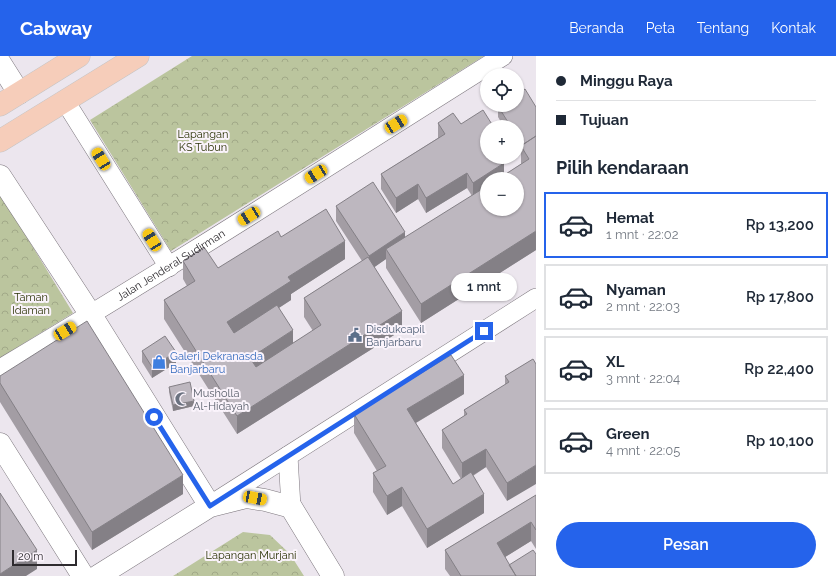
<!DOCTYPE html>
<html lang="id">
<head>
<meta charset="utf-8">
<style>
	:root { --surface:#fff; --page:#f6f6f7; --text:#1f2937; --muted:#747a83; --line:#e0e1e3; --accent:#2563eb }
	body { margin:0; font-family:Raleway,sans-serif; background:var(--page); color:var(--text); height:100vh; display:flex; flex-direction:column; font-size:15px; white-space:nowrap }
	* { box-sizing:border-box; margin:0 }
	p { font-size:13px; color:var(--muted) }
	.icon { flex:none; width:22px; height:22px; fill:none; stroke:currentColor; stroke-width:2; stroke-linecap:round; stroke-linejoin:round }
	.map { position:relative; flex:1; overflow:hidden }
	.panel { display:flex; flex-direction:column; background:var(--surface); width:300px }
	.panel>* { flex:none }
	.top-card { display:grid; align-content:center; height:88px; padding:0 20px; background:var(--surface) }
	.tools { position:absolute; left:480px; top:12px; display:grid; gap:8px }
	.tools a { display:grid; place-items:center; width:44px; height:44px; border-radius:50%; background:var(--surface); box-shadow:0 1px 3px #0004; font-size:20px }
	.scale { position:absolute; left:12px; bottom:10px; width:65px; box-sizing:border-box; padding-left:4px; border:2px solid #2e2b2f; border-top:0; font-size:11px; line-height:14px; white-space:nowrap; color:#2e2b2f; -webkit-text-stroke:3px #faf3fb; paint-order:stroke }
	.end { position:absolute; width:18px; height:18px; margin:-9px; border:5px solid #2563eb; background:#fff; box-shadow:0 0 0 2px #fff }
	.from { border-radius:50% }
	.bubble { position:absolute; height:28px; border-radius:14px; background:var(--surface); box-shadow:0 1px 3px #0004; font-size:13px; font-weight:600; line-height:28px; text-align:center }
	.car { position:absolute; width:12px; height:24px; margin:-12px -6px; border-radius:5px; box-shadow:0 0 3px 1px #0007; background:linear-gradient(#f5c518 24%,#345 0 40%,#f5c518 0 76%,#345 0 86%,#f5c518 0) }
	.top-card b { display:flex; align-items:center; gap:14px; height:38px; font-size:15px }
	.top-card b+b { border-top:1px solid var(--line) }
	.top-card i { width:10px; height:10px; background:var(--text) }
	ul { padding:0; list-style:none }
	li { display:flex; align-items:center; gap:12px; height:66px; margin:0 8px 6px; padding:0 12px; border:2px solid var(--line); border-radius:0px }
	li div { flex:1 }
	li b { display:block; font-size:15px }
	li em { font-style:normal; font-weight:600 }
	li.active { border-color:var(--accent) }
	li>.icon { width:36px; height:36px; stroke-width:1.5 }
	h2 { padding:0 20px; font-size:18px; line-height:48px }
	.primary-button { display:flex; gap:8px; margin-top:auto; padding:8px 20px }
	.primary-button a { flex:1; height:46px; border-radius:24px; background:var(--accent); color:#fff; font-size:16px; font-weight:600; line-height:46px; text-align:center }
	header { display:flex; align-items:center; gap:24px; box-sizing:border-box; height:56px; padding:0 20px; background:var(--accent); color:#fff }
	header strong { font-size:19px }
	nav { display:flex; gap:22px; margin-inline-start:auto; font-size:14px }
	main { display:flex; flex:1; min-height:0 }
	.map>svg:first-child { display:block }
	.park { fill:url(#park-crowns) }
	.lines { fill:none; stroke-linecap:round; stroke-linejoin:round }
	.street-casing { stroke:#7e787f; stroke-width:20 }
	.secondary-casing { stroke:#7e787f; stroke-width:23 }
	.highway-casing { stroke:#c4c4c5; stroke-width:23 }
	.street { stroke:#fff; stroke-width:19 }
	.secondary { stroke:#fff; stroke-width:22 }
	.highway { stroke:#f6cdba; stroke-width:22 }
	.wall { fill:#a39da4 }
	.shaded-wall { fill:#848086 }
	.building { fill:#bdb7bf; stroke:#848086 }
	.route { stroke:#2563eb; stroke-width:5 }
	.labels { text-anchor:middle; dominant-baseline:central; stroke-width:4; stroke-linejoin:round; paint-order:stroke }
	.park-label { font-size:11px; fill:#2a3204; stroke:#faf3fb }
	.street-label { font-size:11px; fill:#2e2b2f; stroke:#faf3fb }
	.service-label { font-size:11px; fill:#4e5e75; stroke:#faf3fb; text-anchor:start }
	.shop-label { font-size:11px; fill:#366cbe; stroke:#faf3fb; text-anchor:start }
	.worship-label { font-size:11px; fill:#5b616d; stroke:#faf3fb; text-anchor:start }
</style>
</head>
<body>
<header>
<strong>Cabway</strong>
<nav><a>Beranda</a><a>Peta</a><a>Tentang</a><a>Kontak</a></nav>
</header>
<main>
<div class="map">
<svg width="536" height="520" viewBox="0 0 536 520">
	<defs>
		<pattern id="park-crowns" width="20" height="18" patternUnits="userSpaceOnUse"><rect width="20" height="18" fill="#bbc59e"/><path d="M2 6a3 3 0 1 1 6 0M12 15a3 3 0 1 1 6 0" fill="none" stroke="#a1a988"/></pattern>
	</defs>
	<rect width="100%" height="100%" fill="#ece6ee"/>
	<path class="park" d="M192 0H484L171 195 90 64Z
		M0 137 73 257 0 302Z
		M243 476 270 479 290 498 304 520H173Z"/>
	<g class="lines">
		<defs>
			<g id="street">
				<path d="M65 45 169 211"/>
				<path id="s1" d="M0 313C170 212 336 105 503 0"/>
				<path d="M288 400 291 451"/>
				<path d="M217 445 536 242"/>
			</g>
			<path id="secondary" d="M0 7 19 37
				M0 120 91 259 210 450
				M0 388 83 520
				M98 520 210 450 246 441 265 444 291 451 333 520"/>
			<path id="highway" d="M0 49 79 0
				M0 85 138 0"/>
		</defs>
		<use href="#street" class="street-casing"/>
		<use href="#secondary" class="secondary-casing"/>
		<use href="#highway" class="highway-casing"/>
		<use href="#street" class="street"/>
		<use href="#secondary" class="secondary"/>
		<use href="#highway" class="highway"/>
	</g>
	<path class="wall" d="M525 33 536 194 421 267 386 212V203L374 211 402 274 237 378 164 263V244L187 230 183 223V205L218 212 281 181 345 203 291 238V244L279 252 293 287 313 275 304 261V242L362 205 336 165V150L405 182 472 140 467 132 426 157 418 143 396 157 381 133V118L438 82V67L461 68 493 71 487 101 504 119 521 108V98L517 92V71H504L498 61V50Z
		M142 295 176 307 152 322 142 306Z
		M533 303 507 445 486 411 473 420 484 457 427 492 402 450 387 459 373 436V417L377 415 354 377V358L464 338 416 367 453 428 461 423 442 392V374L464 360V354L505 329V320Z
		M0 320 183 438 92 494 0 346Z
		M169 331 194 350 173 355 169 336Z
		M536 439V493L531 485 505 501 509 509 536 520H450L445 513V494Z"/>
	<path class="shaded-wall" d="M487 73V88L484 75Z
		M504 107V122L503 123H487V133L473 142V127Z
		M467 117V132L426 157V142Z
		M418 128V143L396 157V142Z
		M536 175V194L421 267V248Z
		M405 176V191L386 193V203L369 215V200Z
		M345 185V203L291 238V244L227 285V266L288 221Z
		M402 255V274L237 378V360Z
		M293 274V293L250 320V302Z
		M176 296V307L152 322V311Z
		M464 319V338L407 372V353Z
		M194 345V350L173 355V349Z
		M486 393V411L462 426V407Z
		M536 409V428L507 445V427Z
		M183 419V438L92 494V476Z
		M402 431V450L387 459V440Z
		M484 438V457L427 492V473Z
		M531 466V485L497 506V487Z
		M37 494V513L26 520H0V518Z"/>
	<path class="building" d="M525 33 536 51V80L522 89 517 82V71H511L498 50 500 49H517V38Z
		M483 54 493 70 490 71H487V73L484 75 487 79V101H501L504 107 473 127 467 117 426 142 418 128 396 142 381 118 445 78 438 67 453 57 461 68Z
		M536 80V175L421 248 386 193 487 130V153H517V123H498L529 103 521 90Z
		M373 126 405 176 369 200 336 150Z
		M326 153 345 185 288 221 291 225 227 266 234 277 277 249 293 274 250 302 256 311 321 269 304 242 368 201 402 255 237 360 164 244 195 225 183 205 204 191 218 212 278 175 281 181Z
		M87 265 183 419 92 476 0 327V320Z
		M165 280 176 296 152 311 142 295Z
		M451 299 464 319 407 353 453 428 471 416 484 438 427 473 402 431 387 440 373 417 386 410 354 358Z
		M533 303 536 308V409L507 427 486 393 462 407 442 374 467 358 464 354 509 326 505 320Z
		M190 326 194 345 173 349 169 331Z
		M0 437 37 494 0 518Z
		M536 439V474L531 466 497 487 516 520H461L445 494Z
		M533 494 536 498V520H516L509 509Z"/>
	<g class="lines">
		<path class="route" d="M154 361 210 450 484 275"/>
	</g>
	<defs>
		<symbol id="civic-bare" viewBox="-9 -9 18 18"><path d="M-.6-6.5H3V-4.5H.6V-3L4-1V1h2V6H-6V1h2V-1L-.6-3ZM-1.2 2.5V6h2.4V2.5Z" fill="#5c6f8a" stroke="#faf3fb" stroke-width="2.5" paint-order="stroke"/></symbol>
		<symbol id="shop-bare" viewBox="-9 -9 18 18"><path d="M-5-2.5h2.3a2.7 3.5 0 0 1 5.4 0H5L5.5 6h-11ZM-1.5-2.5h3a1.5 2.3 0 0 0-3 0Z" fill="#3f7fe0" stroke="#faf3fb" stroke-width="2.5" paint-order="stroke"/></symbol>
		<symbol id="mosque-bare" viewBox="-9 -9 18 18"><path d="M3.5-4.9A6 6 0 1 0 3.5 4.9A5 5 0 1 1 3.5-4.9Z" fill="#6b7280" stroke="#faf3fb" stroke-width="2.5" paint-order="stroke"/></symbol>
	</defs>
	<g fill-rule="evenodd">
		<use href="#civic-bare" x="345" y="269" width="20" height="20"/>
		<use href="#shop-bare" x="149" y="296" width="20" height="20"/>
		<use href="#mosque-bare" x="172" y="333" width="20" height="20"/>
	</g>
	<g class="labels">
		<g class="park-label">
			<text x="203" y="78">Lapangan<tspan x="203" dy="13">KS Tubun</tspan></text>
			<text x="31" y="241">Taman<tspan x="31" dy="13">Idaman</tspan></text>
			<text x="251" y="499">Lapangan Murjani</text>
		</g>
		<g class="street-label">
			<text stroke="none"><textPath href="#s1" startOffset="200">Jalan Jenderal Sudirman</textPath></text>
		</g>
		<g class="service-label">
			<text x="366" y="273">Disdukcapil<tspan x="366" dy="13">Banjarbaru</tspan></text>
		</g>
		<g class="shop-label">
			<text x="170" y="300">Galeri Dekranasda<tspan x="170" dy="13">Banjarbaru</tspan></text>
		</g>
		<g class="worship-label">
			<text x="193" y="337">Musholla<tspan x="193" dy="13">Al-Hidayah</tspan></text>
		</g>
	</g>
</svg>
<div class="tools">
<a><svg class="icon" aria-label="locate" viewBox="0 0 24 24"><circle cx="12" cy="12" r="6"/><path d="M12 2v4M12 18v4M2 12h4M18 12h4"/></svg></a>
<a>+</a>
<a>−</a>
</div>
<div class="scale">20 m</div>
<i class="end from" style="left:154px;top:361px"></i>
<i class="end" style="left:484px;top:275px"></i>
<div class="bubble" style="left:451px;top:217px;width:66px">1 mnt</div>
<i class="car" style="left:396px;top:68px;rotate:58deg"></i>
<i class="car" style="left:101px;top:103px;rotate:328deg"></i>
<i class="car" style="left:316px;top:118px;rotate:238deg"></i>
<i class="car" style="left:249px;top:160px;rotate:238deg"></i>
<i class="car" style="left:152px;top:184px;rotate:328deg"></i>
<i class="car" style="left:65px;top:275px;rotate:59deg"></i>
<i class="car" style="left:255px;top:442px;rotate:101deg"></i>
</div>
<section class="panel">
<div class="top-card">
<b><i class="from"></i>Minggu Raya</b>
<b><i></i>Tujuan</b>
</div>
<h2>Pilih kendaraan</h2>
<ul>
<li class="active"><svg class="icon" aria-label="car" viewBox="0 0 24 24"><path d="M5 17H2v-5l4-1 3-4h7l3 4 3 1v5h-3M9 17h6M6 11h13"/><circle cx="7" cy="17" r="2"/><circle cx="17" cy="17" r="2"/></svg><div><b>Hemat</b><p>1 mnt · 22:02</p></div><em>Rp 13,200</em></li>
<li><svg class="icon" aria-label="car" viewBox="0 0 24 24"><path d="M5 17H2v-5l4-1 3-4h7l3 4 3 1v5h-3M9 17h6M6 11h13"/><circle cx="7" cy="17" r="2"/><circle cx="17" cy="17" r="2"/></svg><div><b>Nyaman</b><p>2 mnt · 22:03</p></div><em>Rp 17,800</em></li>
<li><svg class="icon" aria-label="car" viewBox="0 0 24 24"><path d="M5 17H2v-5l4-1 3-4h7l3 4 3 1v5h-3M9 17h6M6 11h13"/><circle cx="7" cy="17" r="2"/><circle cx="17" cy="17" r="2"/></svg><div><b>XL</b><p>3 mnt · 22:04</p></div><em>Rp 22,400</em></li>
<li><svg class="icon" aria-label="car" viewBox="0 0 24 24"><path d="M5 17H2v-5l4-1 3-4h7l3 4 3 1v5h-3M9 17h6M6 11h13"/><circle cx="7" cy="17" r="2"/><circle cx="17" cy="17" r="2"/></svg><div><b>Green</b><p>4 mnt · 22:05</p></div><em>Rp 10,100</em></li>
</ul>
<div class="primary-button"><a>Pesan</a></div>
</section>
</main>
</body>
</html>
